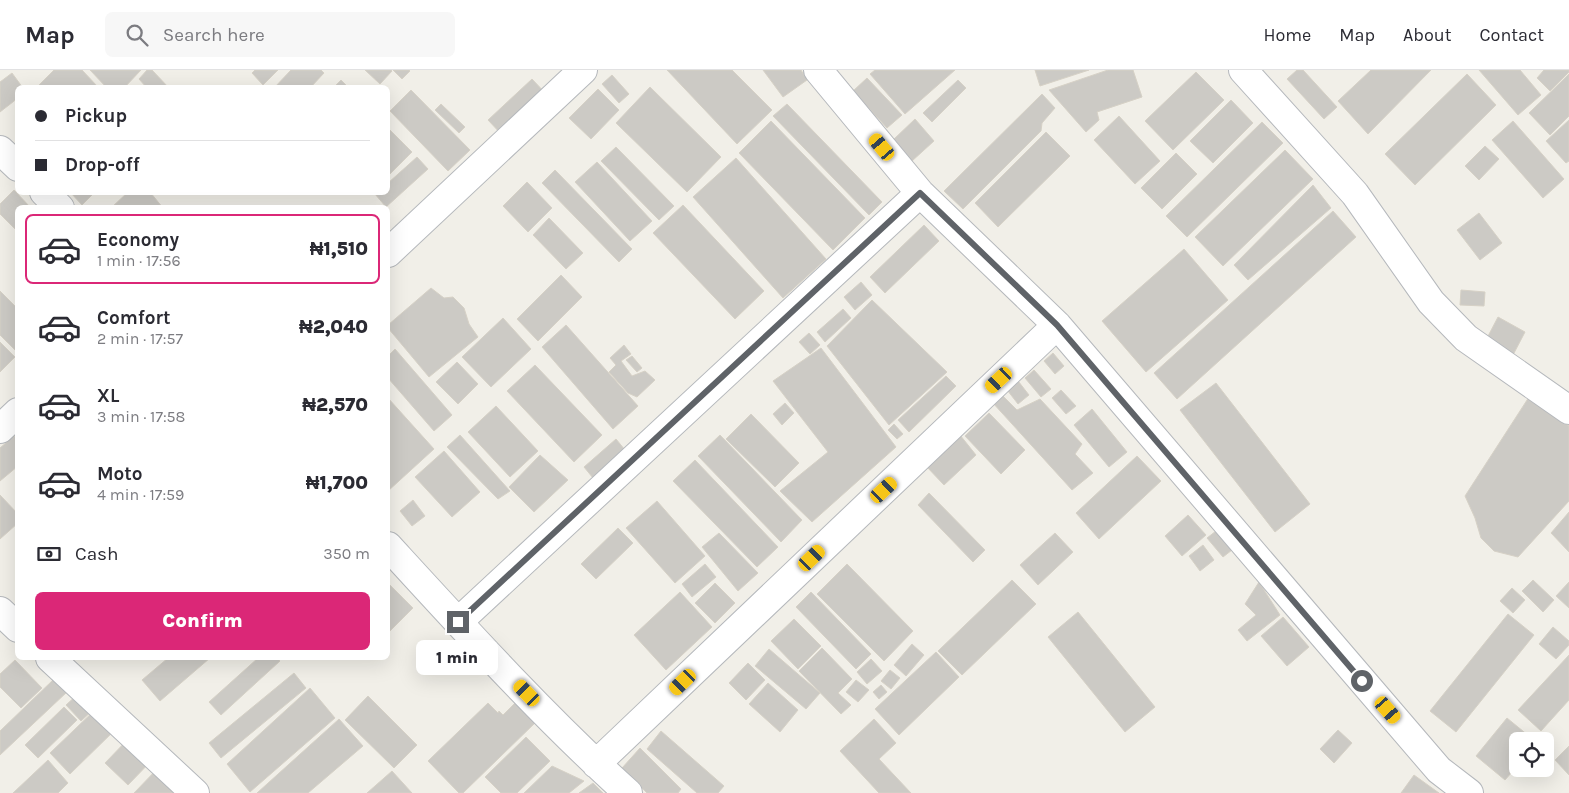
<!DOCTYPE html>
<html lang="en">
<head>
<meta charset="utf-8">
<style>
	:root { --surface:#fff; --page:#f7f7f7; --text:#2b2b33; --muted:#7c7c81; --line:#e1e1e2; --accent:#db2777 }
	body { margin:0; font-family:Karla,sans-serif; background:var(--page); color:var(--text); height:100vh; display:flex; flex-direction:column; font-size:19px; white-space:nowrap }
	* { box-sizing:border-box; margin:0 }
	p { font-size:16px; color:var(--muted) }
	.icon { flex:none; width:28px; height:28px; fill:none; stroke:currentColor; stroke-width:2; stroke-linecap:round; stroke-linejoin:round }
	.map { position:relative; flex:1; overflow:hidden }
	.panel { position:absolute; left:15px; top:135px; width:375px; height:455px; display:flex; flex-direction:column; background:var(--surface); border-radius:8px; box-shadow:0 5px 20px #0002 }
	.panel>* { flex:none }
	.guide { position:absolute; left:15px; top:15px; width:375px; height:110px; border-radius:8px; box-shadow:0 5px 20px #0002; display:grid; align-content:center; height:110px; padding:0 20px; background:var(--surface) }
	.buttons { position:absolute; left:1509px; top:662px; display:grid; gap:10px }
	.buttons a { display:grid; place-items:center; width:45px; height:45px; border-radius:8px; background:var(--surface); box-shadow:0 5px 20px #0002; font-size:25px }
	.end { position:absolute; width:22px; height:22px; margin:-11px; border:6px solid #5f6368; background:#fff; box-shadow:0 0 0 2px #fff }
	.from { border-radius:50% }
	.bubble { position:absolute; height:35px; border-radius:8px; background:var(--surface); box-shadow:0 5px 20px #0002; font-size:16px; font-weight:800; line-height:35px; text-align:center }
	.car { position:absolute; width:15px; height:30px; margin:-15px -8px; border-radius:6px; box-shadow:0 0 4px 1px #0007; background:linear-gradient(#f5c518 24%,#345 0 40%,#f5c518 0 76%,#345 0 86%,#f5c518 0) }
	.guide b { display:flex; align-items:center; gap:18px; height:48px; font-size:19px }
	.guide b+b { border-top:1px solid var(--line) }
	.guide i { width:12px; height:12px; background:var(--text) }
	ul { padding:9px 0 0; list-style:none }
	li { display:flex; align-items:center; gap:15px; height:70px; margin:0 10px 8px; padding:0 10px; border:2px solid transparent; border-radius:8px }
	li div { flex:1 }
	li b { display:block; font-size:19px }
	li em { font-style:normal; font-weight:800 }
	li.selected { border-color:var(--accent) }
	li>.icon { width:45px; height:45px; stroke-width:1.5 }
	.pay { display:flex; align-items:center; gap:12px; height:55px; padding:0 20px; font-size:19px }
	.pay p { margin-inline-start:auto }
	.action { display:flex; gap:10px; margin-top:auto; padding:10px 20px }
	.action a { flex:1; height:58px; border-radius:8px; background:var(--accent); color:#fff; font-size:20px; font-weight:800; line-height:58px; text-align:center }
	header { display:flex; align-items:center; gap:30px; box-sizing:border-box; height:70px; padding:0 25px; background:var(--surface); border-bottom:1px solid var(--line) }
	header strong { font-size:24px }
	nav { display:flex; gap:28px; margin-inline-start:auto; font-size:18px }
	.search { width:350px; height:45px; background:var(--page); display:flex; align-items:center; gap:12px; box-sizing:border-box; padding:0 18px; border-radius:8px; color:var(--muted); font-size:19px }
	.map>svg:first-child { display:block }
	.building { fill:#cccac5; stroke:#d6d1c6 }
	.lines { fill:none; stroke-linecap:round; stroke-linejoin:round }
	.minor-casing { stroke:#b5b8bc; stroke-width:30 }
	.minor { stroke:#fff; stroke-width:28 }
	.route { stroke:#5f6368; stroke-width:6 }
</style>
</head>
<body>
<header>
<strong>Map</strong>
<div class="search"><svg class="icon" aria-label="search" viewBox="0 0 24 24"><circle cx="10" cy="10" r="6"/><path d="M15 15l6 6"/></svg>Search here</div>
<nav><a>Home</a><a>Map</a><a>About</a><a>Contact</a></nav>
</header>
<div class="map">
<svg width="1569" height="723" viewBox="0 0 1569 723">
	<rect width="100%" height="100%" fill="#f1efe8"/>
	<path class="building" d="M54 0H82L97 16 95 18H36Z
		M90 0H141L124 18H107Z
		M147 0H152L169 18H147L139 9Z
		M255 0H278L263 15 252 3Z
		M291 0H321L324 3 310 18H274Z
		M365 0H391L392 1 380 14Z
		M393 0H409L410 1 402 9Z
		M667 0H732L772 40 737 74Z
		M763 0H801L807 10 783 27Z
		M875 0H955L905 44 870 4Z
		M1035 0H1089L1040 16Z
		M1108 0H1133L1142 27 1097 42 1099 50 1086 62 1049 20Z
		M1297 0H1303L1337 37 1324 49 1287 9Z
		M1371 0H1431L1368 64 1338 31Z
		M1479 0H1520L1541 25 1518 45Z
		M1544 0H1569V2L1550 21 1537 8Z
		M1196 2 1224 30 1173 80 1145 51Z
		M12 3 23 18H18V28L0 42V12Z
		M1467 4 1496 35 1415 115 1385 84Z
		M1569 4V46L1550 65 1529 43Z
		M612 5 629 24 619 33 602 14Z
		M867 8 902 45 887 58 853 21Z
		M532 9 547 25 503 66 488 50Z
		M341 10 349 18H333Z
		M958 10 966 18 932 52 923 43Z
		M650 17 721 87 687 122 616 53Z
		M598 19 619 40 591 69 569 48Z
		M411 20 470 80 448 101 390 41Z
		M1042 24 1055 38 1042 53 1041 61 963 139 944 121Z
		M1231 30 1253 53 1213 93 1190 71Z
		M441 34 465 57 459 63 435 40Z
		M787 34 882 132 869 145 773 46Z
		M1119 46 1160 91 1135 114 1094 70Z
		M915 49 934 71 912 91 893 70Z
		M1569 50V91L1566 93 1546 71Z
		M771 51 865 148 833 180 739 83Z
		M1513 51 1564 109 1543 128 1492 70Z
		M1262 52 1283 73 1187 167 1166 146Z
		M388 58 412 82 388 106Z
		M1046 62 1070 86 998 157 975 133Z
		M1485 76 1499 89 1479 110 1465 96Z
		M616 77 674 136 659 150 601 91Z
		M1285 80 1313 109 1223 196 1195 167Z
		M1176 83 1197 104 1162 139 1141 118Z
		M417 87 428 99 386 137 375 124 377 122H388V113Z
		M736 88 826 189 783 228 693 127Z
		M597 92 652 151 630 171 575 112Z
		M555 100 632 179 619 192 542 113Z
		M527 112 552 138 528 162 503 136Z
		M1313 115 1331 138 1248 210 1234 195Z
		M14 120 31 138H18V162L0 144V134Z
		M70 122H95L82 135Z
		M128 122H150L163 138H111Z
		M683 135 764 221 735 249 653 163Z
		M1333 141 1356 167 1177 329 1154 303Z
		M1479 143 1502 173 1480 190 1457 160Z
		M549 148 583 183 566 199 533 165Z
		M924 155 939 171 885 223 870 207Z
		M1184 179 1228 230 1146 302 1102 251Z
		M561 205 582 227 538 271 517 249Z
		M861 212 872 225 855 240 844 227Z
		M431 218 444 228 453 227 464 238 469 254 478 267 429 307 388 258V255Z
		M1461 220 1485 222 1484 236 1460 235Z
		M0 221 18 239V283L0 265Z
		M872 230 947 302 889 355 827 276Z
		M843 239 851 248 825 272 817 262Z
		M1498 247 1525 262 1513 285 1486 270Z
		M503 248 531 279 491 317 462 287Z
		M566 255 638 336 613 359 542 277Z
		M809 263 820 275 810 284 799 272Z
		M0 272 15 287 0 302Z
		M624 275 631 284 621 291 632 306 645 301 655 310 637 327 628 323 609 302 616 295 610 288Z
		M821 278 896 377 812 452 780 421 828 382 773 311Z
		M395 279 452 345 434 361 388 308V286Z
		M1053 283 1064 296 1055 304 1044 291Z
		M632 286 642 298 637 302 626 290Z
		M457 292 478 314 458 334 436 312Z
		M535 295 602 365 574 392 507 321Z
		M1034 300 1051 319 1041 327 1025 308Z
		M946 306 956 316 909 362 898 350Z
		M1015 307 1029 325 1018 334 1004 316Z
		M1216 313 1310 434 1275 462 1180 340Z
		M1061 320 1076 336 1066 344 1052 328Z
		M1001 324 1017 340 1040 329 1082 374 1075 384 1093 403 1072 420 992 332Z
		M1529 327 1569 356V431L1518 487 1494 481 1481 468 1475 448 1465 426Z
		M388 328 434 379 388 421Z
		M785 333 794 343 782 355 773 344Z
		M496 336 538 381 510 407 468 362Z
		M1092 339 1127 382 1109 397 1074 355Z
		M989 343 1025 380 1001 404 965 366Z
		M751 344 799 393 775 417 726 369Z
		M894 354 903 364 897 369 888 360Z
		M460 365 510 421 498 429 447 377Z
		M720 365 802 450 781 472 698 386Z
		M960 365 976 385 944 415 926 396Z
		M14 366 18 370V396L0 411V378Z
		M616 369 625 380 593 408 584 397Z
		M444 381 480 422 452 447 415 407Z
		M540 385 568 410 534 442 509 417Z
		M1137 386 1161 411 1099 469 1076 443Z
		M695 390 778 477 757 497 673 411Z
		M929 423 985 480 973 492 918 435Z
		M0 425 18 444V453L0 469Z
		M413 430 425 446 412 456 400 441Z
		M657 431 705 486 675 513 626 458Z
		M1569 442V482L1551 463Z
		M1188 445 1206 465 1182 486 1165 466Z
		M618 458 633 473 596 509 581 494Z
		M1216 461 1232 480 1223 487 1207 468Z
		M719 463 758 503 738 521 702 477Z
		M1055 463 1073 482 1038 515 1020 495Z
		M1203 475 1214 490 1200 501 1189 486Z
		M705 494 716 507 692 527 682 514Z
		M847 494 913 561 884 591 817 524Z
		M1012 510 1036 534 962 605 938 581Z
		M1533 510 1554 530 1543 542 1522 521Z
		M1259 512 1280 545 1247 571 1238 560 1256 545 1245 534Z
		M1569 512V538L1556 526Z
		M388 513 413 538 389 562 388 560Z
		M715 513 735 533 715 553 695 533Z
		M1512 518 1525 530 1513 543 1500 531Z
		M680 522 712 557 666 600 634 565Z
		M811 522 871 584 856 599 796 537Z
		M1078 542 1155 637 1125 662 1048 567Z
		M1508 544 1534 565 1456 662 1430 641Z
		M1283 547 1309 577 1287 596 1261 566Z
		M794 549 821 576 798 599 771 571Z
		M1553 557 1569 571V575L1556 589 1539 574Z
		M912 574 924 585 906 606 894 595Z
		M822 578 852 609 838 623 851 635 841 644 799 601Z
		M769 579 820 623 806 639 755 596Z
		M936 582 959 607 899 665 875 639Z
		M1569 585V630L1541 661 1518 640Z
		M168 588H210L160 631 142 610Z
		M258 588H277L280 591 221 645 209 632Z
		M871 589 882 601 867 614 857 602Z
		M15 590 42 618 21 638 0 617V604Z
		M748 593 765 610 746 630 729 613Z
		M890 600 900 608 891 619 881 611Z
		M294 603 306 618 221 688 209 673Z
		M54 609 67 622 0 685V661Z
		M856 610 869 620 858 632 846 622Z
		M768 613 798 640 780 662 749 634Z
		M881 615 887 622 879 629 873 622Z
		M310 618 335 648 250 722 227 694Z
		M78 624 93 640 81 651 66 635Z
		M368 626 417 675 394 698 345 650Z
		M516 632 536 652 463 723H459L428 691 488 633 498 643 499 641 503 645Z
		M64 637 77 650 38 688 25 675Z
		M98 637 117 658 70 704 50 683Z
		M1507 648 1535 671H1518V695L1505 710 1476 686Z
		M339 649 363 676 308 723H257Z
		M874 649 896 673 879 689 911 723H879L840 681Z
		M1338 660 1352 673 1334 693 1320 679Z
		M661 661 724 716 718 723H697L647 679Z
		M132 665 155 687 128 715 105 693Z
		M526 667 550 691 517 723H501L485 707Z
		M1569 676V705L1555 690Z
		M640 678 681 719 678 723H647L622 698Z
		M48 690 68 713 58 723H13Z
		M160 696 186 723H134Z
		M552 696 584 711 569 723H524Z
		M392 701 412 723H367Z
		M1414 705 1439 723H1401Z
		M593 713 603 723H579Z"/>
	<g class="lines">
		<defs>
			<path id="minor" d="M818 0 920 123 1057 255 1439 700 1469 723
				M1243 0 1355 124 1431 232 1466 268 1569 340
				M0 80 18 97
				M44 122 60 138
				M388 183 583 0
				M0 359 18 342
				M388 476C465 560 543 646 628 723
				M0 541 18 558
				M458 552 920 123
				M50 588 195 723
				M596 694 1057 255"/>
		</defs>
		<use href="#minor" class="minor-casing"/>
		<use href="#minor" class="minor"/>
	</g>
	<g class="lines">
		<path class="route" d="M458 552 920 123 1057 255 1362 611"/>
	</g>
</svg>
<div class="buttons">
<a><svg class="icon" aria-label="locate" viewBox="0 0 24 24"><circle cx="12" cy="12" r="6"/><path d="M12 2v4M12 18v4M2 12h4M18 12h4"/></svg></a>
</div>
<i class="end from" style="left:1362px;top:611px"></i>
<i class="end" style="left:458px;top:552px"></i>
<div class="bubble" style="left:416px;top:570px;width:82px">1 min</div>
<i class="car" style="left:882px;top:77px;rotate:320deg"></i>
<i class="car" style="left:999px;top:310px;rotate:227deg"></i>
<i class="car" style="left:884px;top:420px;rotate:47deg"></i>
<i class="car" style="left:812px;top:488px;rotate:46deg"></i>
<i class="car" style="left:683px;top:612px;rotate:226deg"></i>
<i class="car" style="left:527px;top:623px;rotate:316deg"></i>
<i class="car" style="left:1388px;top:640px;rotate:139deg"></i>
<div class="guide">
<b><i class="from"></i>Pickup</b>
<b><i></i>Drop-off</b>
</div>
<section class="panel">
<ul>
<li class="selected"><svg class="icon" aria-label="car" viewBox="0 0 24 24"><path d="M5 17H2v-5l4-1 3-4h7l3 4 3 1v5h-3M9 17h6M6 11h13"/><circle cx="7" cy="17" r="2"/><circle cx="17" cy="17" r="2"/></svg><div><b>Economy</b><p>1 min · 17:56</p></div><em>₦1,510</em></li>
<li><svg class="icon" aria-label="car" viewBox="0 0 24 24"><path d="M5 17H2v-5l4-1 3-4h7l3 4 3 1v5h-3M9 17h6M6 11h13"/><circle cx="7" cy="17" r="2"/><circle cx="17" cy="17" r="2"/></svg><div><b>Comfort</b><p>2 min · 17:57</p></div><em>₦2,040</em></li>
<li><svg class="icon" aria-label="car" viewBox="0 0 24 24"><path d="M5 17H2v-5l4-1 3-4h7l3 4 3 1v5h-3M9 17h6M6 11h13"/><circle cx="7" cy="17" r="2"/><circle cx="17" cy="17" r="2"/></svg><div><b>XL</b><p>3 min · 17:58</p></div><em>₦2,570</em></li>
<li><svg class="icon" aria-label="car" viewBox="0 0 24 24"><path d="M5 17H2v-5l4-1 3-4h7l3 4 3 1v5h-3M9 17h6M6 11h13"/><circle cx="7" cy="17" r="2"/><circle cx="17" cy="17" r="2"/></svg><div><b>Moto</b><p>4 min · 17:59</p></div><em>₦1,700</em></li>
</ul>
<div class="pay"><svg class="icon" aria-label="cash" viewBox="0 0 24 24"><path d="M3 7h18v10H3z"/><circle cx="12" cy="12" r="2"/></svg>Cash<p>350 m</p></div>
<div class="action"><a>Confirm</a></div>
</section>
</div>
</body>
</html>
